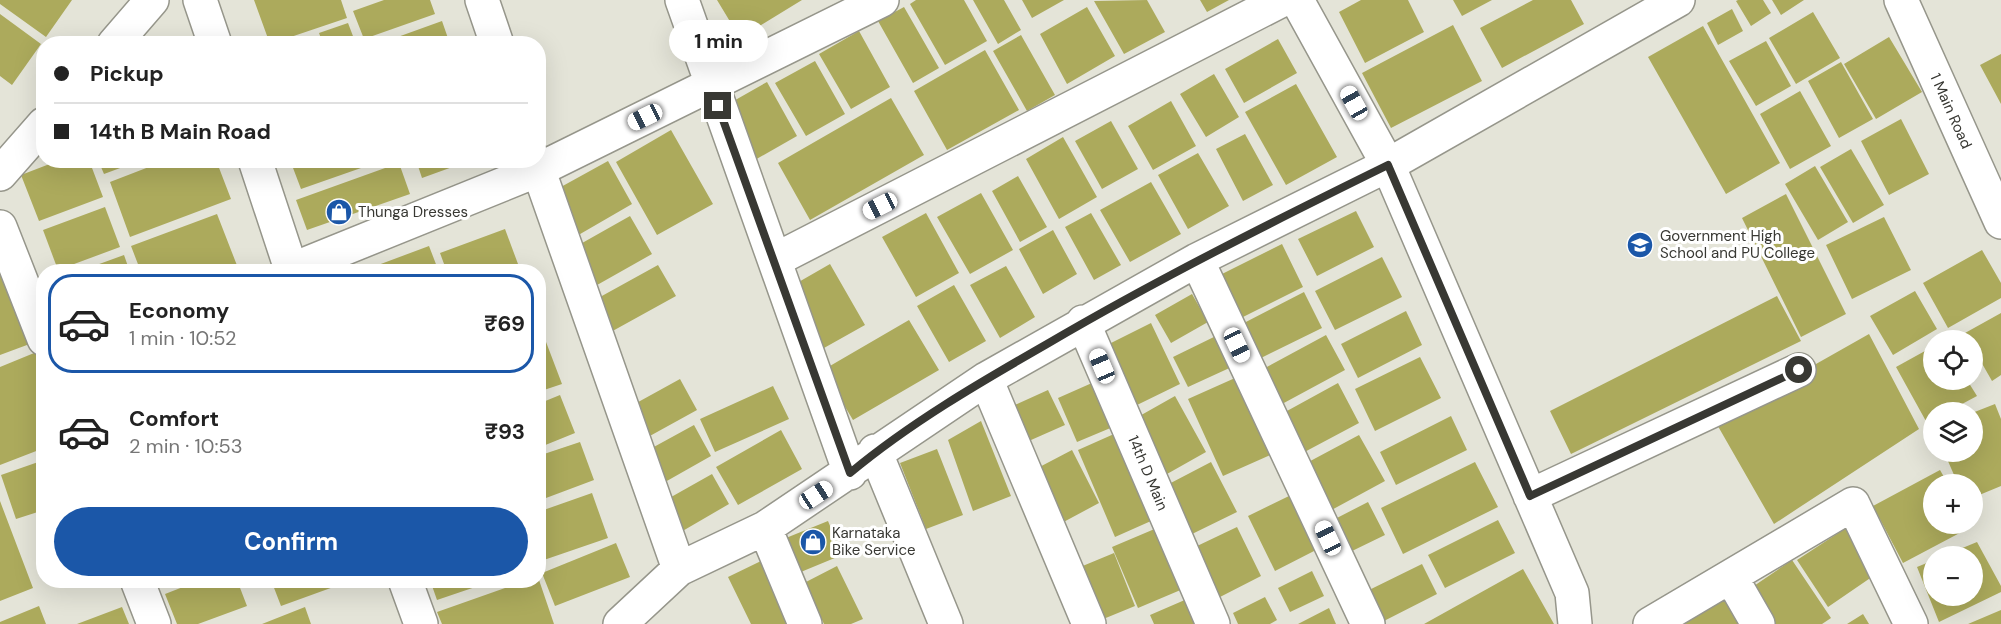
<!DOCTYPE html>
<html lang="en">
<head>
<meta charset="utf-8">
<style>
	:root { --surface:#fff; --page:#f6f6f6; --text:#222; --muted:#767676; --line:#e0e0e0; --accent:#1b57a8 }
	body { margin:0; font-family:"DM Sans",sans-serif; background:var(--page); color:var(--text); height:100vh; display:flex; flex-direction:column; font-size:22px; white-space:nowrap }
	* { box-sizing:border-box; margin:0 }
	p { font-size:20px; color:var(--muted) }
	.icon { flex:none; width:33px; height:33px; fill:none; stroke:currentColor; stroke-width:2; stroke-linecap:round; stroke-linejoin:round }
	.map { position:relative; flex:1; overflow:hidden }
	.drawer { position:absolute; left:36px; top:264px; width:510px; height:324px; display:flex; flex-direction:column; background:var(--surface); border-radius:24px; box-shadow:0 6px 24px #0002 }
	.drawer>* { flex:none }
	.hud { position:absolute; left:36px; top:36px; width:510px; height:132px; border-radius:24px; box-shadow:0 6px 24px #0002; display:grid; align-content:center; height:132px; padding:0 18px; background:var(--surface) }
	.controls { position:absolute; left:1923px; top:330px; display:grid; gap:12px }
	.controls a { display:grid; place-items:center; width:60px; height:60px; border-radius:50%; background:var(--surface); box-shadow:0 6px 24px #0002; font-size:30px }
	.end { position:absolute; width:27px; height:27px; margin:-14px; border:8px solid #383833; background:#fff; box-shadow:0 0 0 3px #fff }
	.from { border-radius:50% }
	.bubble { position:absolute; height:42px; border-radius:21px; background:var(--surface); box-shadow:0 6px 24px #0002; font-size:20px; font-weight:700; line-height:42px; text-align:center }
	.car { position:absolute; width:18px; height:36px; margin:-18px -9px; border-radius:8px; box-shadow:0 0 4px 2px #0007; background:linear-gradient(#fff 24%,#345 0 40%,#fff 0 76%,#345 0 86%,#fff 0) }
	.hud b { display:flex; align-items:center; gap:21px; height:57px; font-size:22px }
	.hud b+b { border-top:2px solid var(--line) }
	.hud i { width:15px; height:15px; background:var(--text) }
	ul { padding:10px 0 0; list-style:none }
	li { display:flex; align-items:center; gap:18px; height:99px; margin:0 12px 9px; padding:0 6px; border:3px solid transparent; border-radius:24px }
	li div { flex:1 }
	li b { display:block; font-size:22px }
	li em { font-style:normal; font-weight:700 }
	li.current { border-color:var(--accent) }
	li>.icon { width:54px; height:54px; stroke-width:1.5 }
	.button { display:flex; gap:12px; margin-top:auto; padding:12px 18px }
	.button a { flex:1; height:69px; border-radius:36px; background:var(--accent); color:#fff; font-size:24px; font-weight:700; line-height:69px; text-align:center }
	.map>svg:first-child { display:block }
	.building { fill:#acaa5c }
	.lines { fill:none; stroke-linecap:round; stroke-linejoin:round }
	.street-casing { stroke:#96968b; stroke-width:36 }
	.secondary-casing { stroke:#96968b; stroke-width:36 }
	.street { stroke:#fff; stroke-width:33 }
	.secondary { stroke:#fff; stroke-width:33 }
	.route { stroke:#383833; stroke-width:8 }
	.labels { text-anchor:middle; dominant-baseline:central; stroke-width:6; stroke-linejoin:round; paint-order:stroke }
	.street-label { font-size:15px; fill:#383833; stroke:#fff }
	.poi-label { font-size:15px; fill:#383833; stroke:#fff; text-anchor:start }
</style>
</head>
<body>
<div class="map">
<svg width="2001" height="624" viewBox="0 0 2001 624">
	<rect width="100%" height="100%" fill="#e4e4d8"/>
	<path class="building" d="M0 0H72L46 37 0 4Z
		M254 0H341L347 18 270 44Z
		M384 0H430L435 14 364 39 353 11Z
		M717 0H802L740 38Z
		M916 0H964L987 41 945 65 910 4Z
		M973 0H1004L1021 30 998 44Z
		M1022 0H1064L1032 18Z
		M1147 0 1165 32 1124 54 1094 1Z
		M1200 0H1229L1207 12Z
		M1361 0H1408L1424 32 1365 63 1339 12Z
		M1453 0H1492L1462 16Z
		M1533 0H1571L1584 24 1502 68 1480 28Z
		M1738 0H1763L1771 13 1751 26 1736 1Z
		M1772 0H1804L1781 15Z
		M904 7 939 68 913 83 878 21Z
		M1087 7 1115 56 1067 84 1040 34Z
		M1732 9 1743 31 1718 45 1707 23Z
		M1813 12 1840 58 1796 84 1769 38Z
		M0 14 41 44 12 85 0 76Z
		M442 21 450 44H381V43Z
		M348 23 356 44H323L319 33Z
		M1453 25 1482 81 1391 128 1362 73Z
		M1703 26 1780 163 1726 194 1648 57Z
		M859 31 890 87 851 109 819 54Z
		M1021 35 1055 95 1027 111 993 51Z
		M1889 37 1922 92 1876 119 1844 64Z
		M1278 39 1297 73 1244 103 1225 69Z
		M1766 41 1791 86 1756 106 1729 61Z
		M985 50 1019 110 947 150 914 91Z
		M2001 54V104L1980 65Z
		M815 61 845 114 806 136 775 83Z
		M1841 62 1873 119 1839 138 1808 81Z
		M1214 74 1239 117 1206 137 1180 94Z
		M767 82 797 136 753 161 723 107Z
		M1296 84 1337 157 1286 185 1245 112Z
		M1800 91 1831 146 1790 169 1760 114Z
		M891 98 924 155 810 220 778 163Z
		M1171 101 1196 146 1153 170 1128 126Z
		M1901 119 1929 174 1889 195 1861 141Z
		M1111 121 1138 169 1102 189 1075 141Z
		M671 130 713 204 657 235 616 162Z
		M1245 134 1273 185 1243 201 1216 149Z
		M1063 137 1097 197 1059 219 1026 159Z
		M1851 149 1884 205 1853 223 1820 167Z
		M1198 153 1229 206 1188 229 1158 175Z
		M60 160H89L103 197 39 221 21 175Z
		M98 160H139V161L104 174Z
		M167 160H216L231 199 130 237 110 182Z
		M290 160H381V161L301 189Z
		M416 160H469V161L422 178Z
		M608 161 632 204 575 237 550 193Z
		M399 163 410 194 307 230 296 200Z
		M1815 166 1848 222 1818 240 1785 184Z
		M1018 176 1047 227 1020 242 992 191Z
		M1151 182 1181 234 1130 262 1100 210Z
		M981 193 1013 250 970 274 937 217Z
		M1786 194 1846 314 1801 337 1742 218Z
		M105 207 120 247 58 270 43 230Z
		M1356 211 1374 247 1317 276 1298 239Z
		M926 213 959 273 916 297 882 237Z
		M1091 213 1121 265 1094 280 1065 227Z
		M217 214 238 268 229 272H141L131 246Z
		M630 216 652 254 590 289 568 251Z
		M1884 217 1911 270 1852 299 1826 245Z
		M505 229 521 272H447L440 253Z
		M1053 230 1077 274 1043 294 1019 249Z
		M1282 244 1303 287 1243 317 1222 274Z
		M429 246 439 272H362V271Z
		M1982 250 2001 283V298L1948 328 1923 283Z
		M124 255 130 272H80V271Z
		M1382 257 1402 297 1335 330 1315 291Z
		M830 264 865 325 824 348 790 287Z
		M0 265 35 342 0 355Z
		M658 265 676 296 609 333 591 302Z
		M1006 266 1035 317 1000 338 970 285Z
		M954 285 986 341 949 362 917 306Z
		M1915 291 1937 329 1893 355 1870 316Z
		M1304 292 1322 328 1259 359 1242 324Z
		M1192 294 1208 322 1171 343 1155 315Z
		M1777 296 1801 341 1571 454 1550 411Z
		M1406 311 1422 345 1358 378 1341 344Z
		M2001 313V375L1992 381 1972 346V340H1969L1965 333Z
		M909 320 939 370 853 420 823 370Z
		M1151 323 1180 384 1137 405 1107 345Z
		M543 334 562 384 538 392V336Z
		M1220 334 1236 365 1188 387 1173 357Z
		M1869 334 1919 429 1774 524 1715 421Z
		M1326 335 1345 370 1282 404 1263 369Z
		M1934 346V380H1967L1977 396 1947 412H1934V420L1927 423 1896 367Z
		M39 351 44 362V448L0 465V367Z
		M1420 357 1441 398 1375 431 1355 389Z
		M1244 374 1279 451 1223 476 1188 399Z
		M680 379 697 410 648 437 631 406Z
		M1101 379 1120 424 1077 442 1058 398Z
		M1338 383 1359 423 1297 456 1276 417Z
		M773 386 789 419 715 452 700 419Z
		M1048 390 1065 425 1022 444 1006 409Z
		M560 395 575 433 538 448V404Z
		M1175 396 1206 452 1167 474 1136 418Z
		M1995 404 2001 419V486L1972 498V484H1958L1944 452H1972V413Z
		M1451 416 1467 450 1396 485 1380 452Z
		M981 421 1011 496 973 511 948 440Z
		M694 425 711 456 658 486 641 454Z
		M781 430 802 469 738 505 716 467Z
		M1123 430 1160 517 1115 537 1078 450Z
		M1359 435 1385 481 1326 513 1301 466Z
		M580 442 594 480 538 501V456Z
		M937 449 963 515 926 529 900 463Z
		M1072 450 1099 503 1058 525 1030 472Z
		M44 460V510L16 519 1 475Z
		M1211 462 1237 512 1190 535 1165 486Z
		M1475 462 1498 507 1403 554 1381 508Z
		M1940 470 1948 484H1934V524H1969L1971 527 1903 563 1873 506Z
		M712 474 729 504 674 536 657 505Z
		M592 493 608 538 538 562V512Z
		M1289 496 1316 550 1275 571 1248 516Z
		M0 501 33 588 0 601Z
		M1368 502 1385 535 1350 552 1333 520Z
		M1498 520 1515 553 1445 588 1428 555Z
		M828 521 842 555 796 574 781 540Z
		M1852 524 1882 570 1828 607 1797 560Z
		M1164 525 1190 586 1138 608 1112 547Z
		M1237 527 1261 576 1220 597 1195 547Z
		M1977 542 2001 586V592L1939 622 1917 567 1934 560V596H1972V556H1943Z
		M616 543 630 577 555 606 542 573Z
		M1114 553 1135 606 1096 622 1073 570Z
		M1792 560 1831 618 1822 624H1772L1748 590Z
		M761 561 793 624H751L728 577Z
		M1422 564 1437 594 1380 623 1365 592Z
		M837 566 863 619 851 624H824L804 583Z
		M1523 569 1554 624H1424Z
		M1312 571 1324 596 1290 612 1278 588Z
		M201 580H237L247 606 198 624H177L165 594Z
		M271 580H350V581L281 606Z
		M430 580H493V581L437 600Z
		M528 580H539L554 624H442L437 612Z
		M1723 595 1742 624H1679Z
		M1194 596 1206 624H1154L1150 615Z
		M1265 597 1277 620 1270 624H1238L1233 613Z
		M39 606 46 624H0V622Z
		M122 607 129 624H77Z
		M305 607 311 624H262Z
		M1329 608 1336 624H1298Z
		M2001 610V624H1968Z
		M1863 614 1869 624H1847Z"/>
	<g class="lines">
		<defs>
			<path id="street" d="M482 0 497 44
				M682 0 850 473
				M1297 0 1388 165 1572 593 1575 624
				M114 44 152 0
				M535 160 679 569
				M0 174 44 124
				M0 227 44 339
				M775 260 1282 0
				M1197 260 1368 624
				M291 270 538 170 882 0
				M1083 322 1213 624
				M986 379 1089 624
				M875 451 946 624
				M1530 496 1799 370
				M765 528 805 624
				M1731 577 1758 624
				M137 580 154 624
				M620 624 679 569 765 528 986 379 1197 260 1388 165 1678 0
				M1650 624 1853 504 1911 624"/>
			<path id="secondary" d="M200 0 215 44
				M1901 0 2001 222
				M255 160 292 272
				M405 580 421 624"/>
		</defs>
		<use href="#street" class="street-casing"/>
		<use href="#secondary" class="secondary-casing"/>
		<use href="#street" class="street"/>
		<use href="#secondary" class="secondary"/>
	</g>
	<g class="lines">
		<path class="route" d="M718 106 850 473C910 423 979 383 1047 344 1158 279 1272 222 1388 165L1530 496 1799 370"/>
	</g>
	<defs>
		<symbol id="shop-disc" viewBox="-11 -11 22 22"><circle r="9.5" fill="#1b57a8" stroke="#fff"/><path d="M-5-2.5h2.3a2.7 3.5 0 0 1 5.4 0H5L5.5 6h-11ZM-1.5-2.5h3a1.5 2.3 0 0 0-3 0Z" fill="#fff"/></symbol>
		<symbol id="school-disc" viewBox="-11 -11 22 22"><circle r="9.5" fill="#1b57a8" stroke="#fff"/><path d="M0-5L7-2L0 1L-7-2ZM-4 1L0 2.5L4 1V4Q0 6-4 4Z" fill="#fff"/></symbol>
	</defs>
	<g fill-rule="evenodd">
		<use href="#shop-disc" x="324" y="197" width="30" height="30"/>
		<use href="#school-disc" x="1625" y="230" width="30" height="30"/>
		<use href="#shop-disc" x="798" y="527" width="30" height="30"/>
	</g>
	<g class="labels">
		<g class="street-label">
			<text transform="translate(1951 111) rotate(66)">1 Main Road</text>
			<text transform="translate(1148 473) rotate(67)">14th D Main</text>
		</g>
		<g class="poi-label">
			<text x="358" y="212">Thunga Dresses</text>
			<text x="1660" y="236">Government High<tspan x="1660" dy="17">School and PU College</tspan></text>
			<text x="832" y="533">Karnataka<tspan x="832" dy="17">Bike Service</tspan></text>
		</g>
	</g>
</svg>
<div class="controls">
<a><svg class="icon" aria-label="locate" viewBox="0 0 24 24"><circle cx="12" cy="12" r="6"/><path d="M12 2v4M12 18v4M2 12h4M18 12h4"/></svg></a>
<a><svg class="icon" aria-label="layers" viewBox="0 0 24 24"><path d="M12 4l9 5-9 5-9-5zM3 14l9 5 9-5"/></svg></a>
<a>+</a>
<a>−</a>
</div>
<i class="end from" style="left:1799px;top:370px"></i>
<i class="end" style="left:718px;top:106px"></i>
<div class="bubble" style="left:669px;top:20px;width:99px">1 min</div>
<i class="car" style="left:1354px;top:103px;rotate:331deg"></i>
<i class="car" style="left:645px;top:117px;rotate:244deg"></i>
<i class="car" style="left:880px;top:206px;rotate:243deg"></i>
<i class="car" style="left:1237px;top:345px;rotate:155deg"></i>
<i class="car" style="left:1102px;top:366px;rotate:337deg"></i>
<i class="car" style="left:816px;top:495px;rotate:57deg"></i>
<i class="car" style="left:1328px;top:538px;rotate:335deg"></i>
<div class="hud">
<b><i class="from"></i>Pickup</b>
<b><i></i>14th B Main Road</b>
</div>
<section class="drawer">
<ul>
<li class="current"><svg class="icon" aria-label="car" viewBox="0 0 24 24"><path d="M5 17H2v-5l4-1 3-4h7l3 4 3 1v5h-3M9 17h6M6 11h13"/><circle cx="7" cy="17" r="2"/><circle cx="17" cy="17" r="2"/></svg><div><b>Economy</b><p>1 min · 10:52</p></div><em>₹69</em></li>
<li><svg class="icon" aria-label="car" viewBox="0 0 24 24"><path d="M5 17H2v-5l4-1 3-4h7l3 4 3 1v5h-3M9 17h6M6 11h13"/><circle cx="7" cy="17" r="2"/><circle cx="17" cy="17" r="2"/></svg><div><b>Comfort</b><p>2 min · 10:53</p></div><em>₹93</em></li>
</ul>
<div class="button"><a>Confirm</a></div>
</section>
</div>
</body>
</html>
